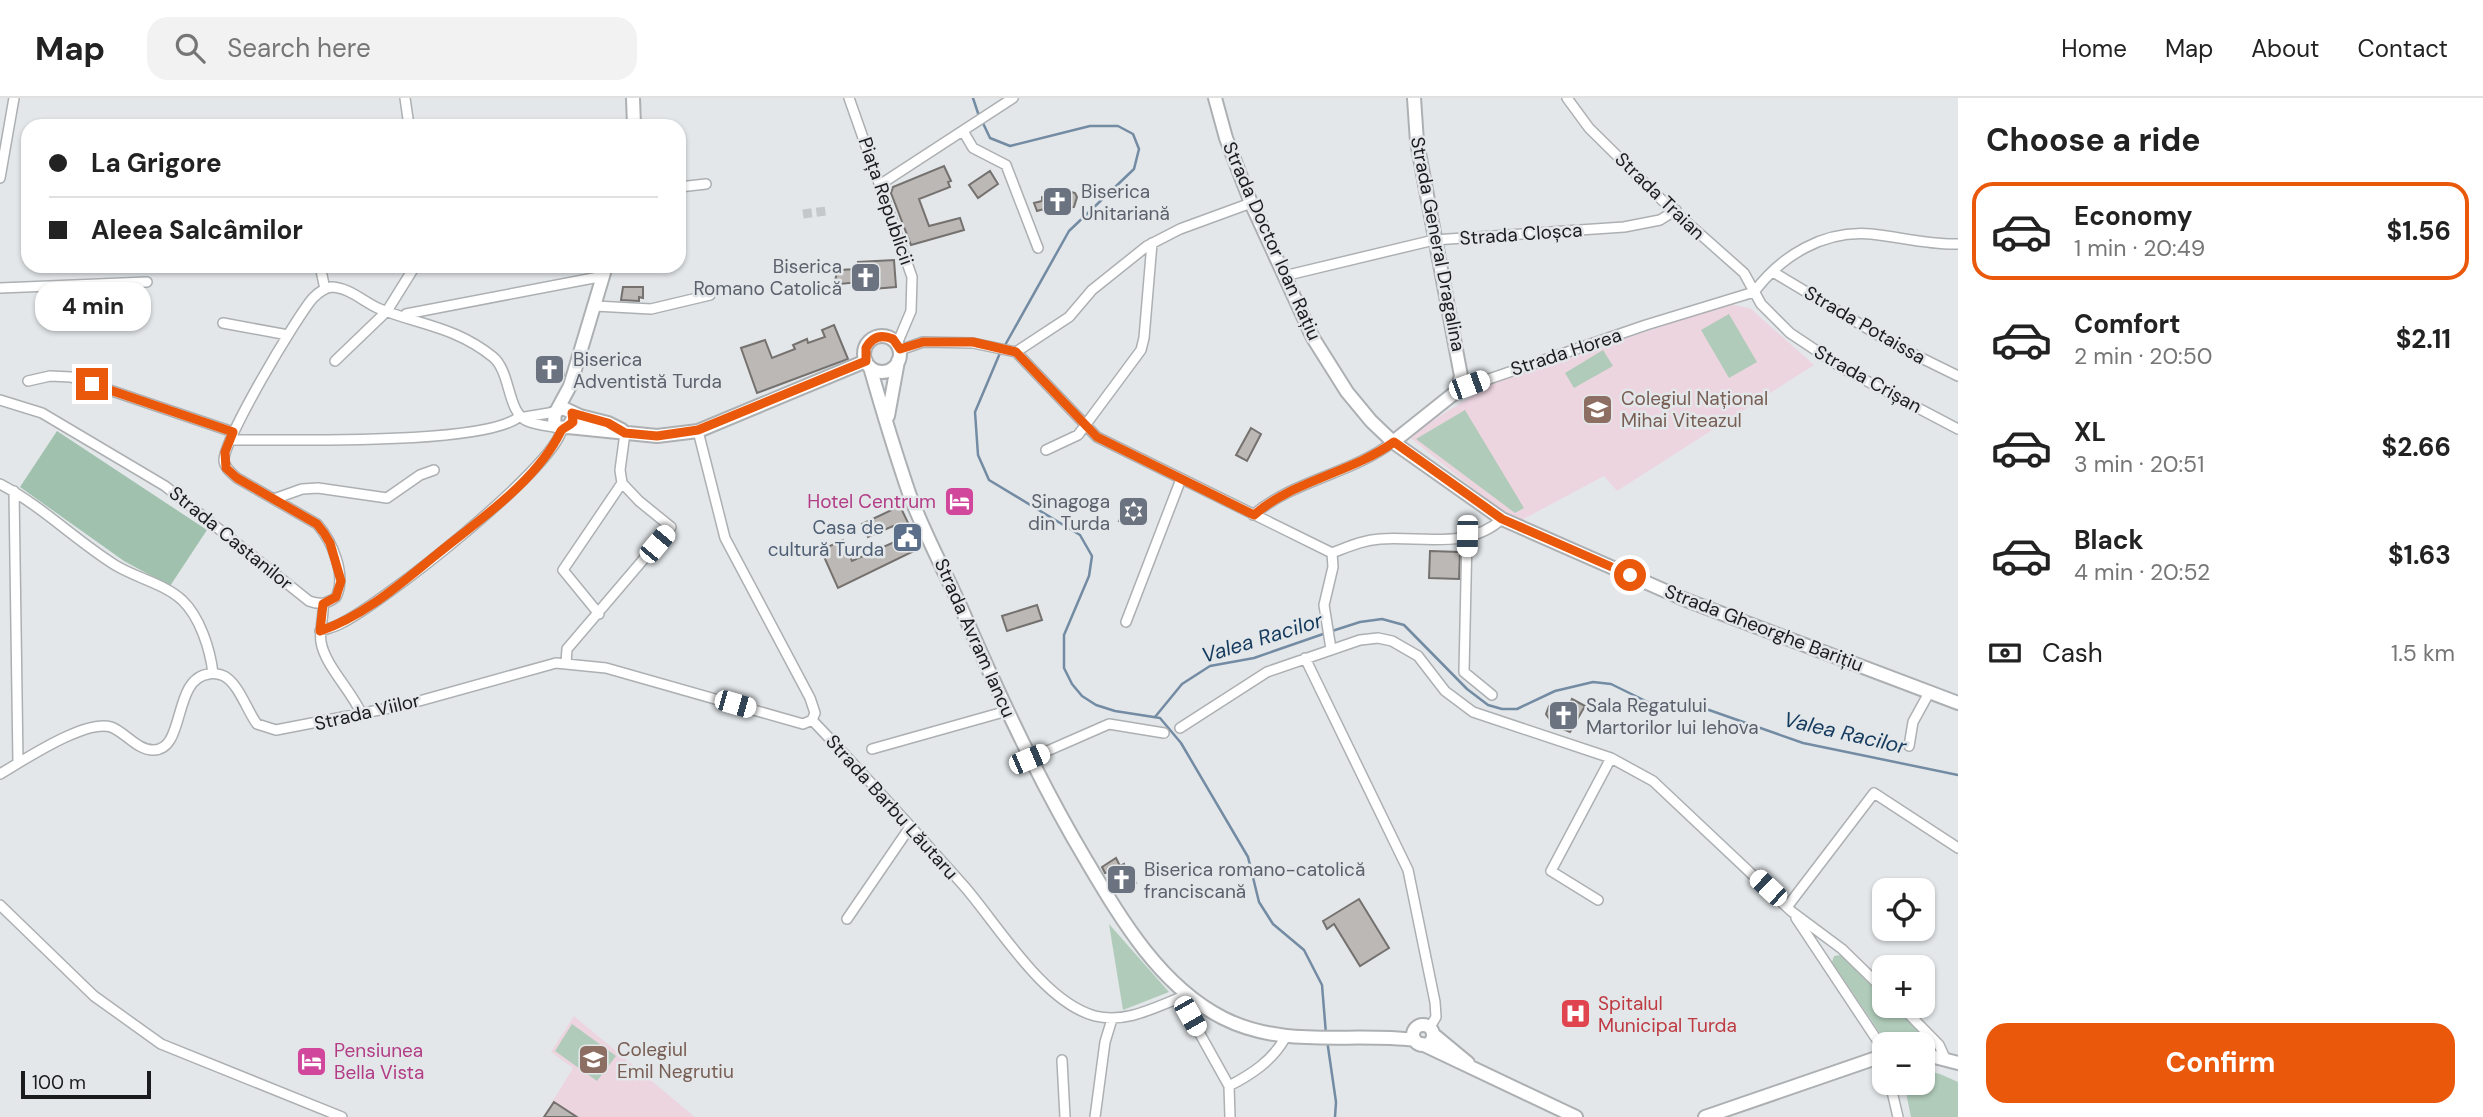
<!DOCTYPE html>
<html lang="en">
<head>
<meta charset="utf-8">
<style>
	:root { --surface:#fff; --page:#f2f2f2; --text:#222; --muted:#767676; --line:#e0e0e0; --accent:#ea580c }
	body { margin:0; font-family:"DM Sans",sans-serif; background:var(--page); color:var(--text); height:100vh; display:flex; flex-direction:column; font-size:26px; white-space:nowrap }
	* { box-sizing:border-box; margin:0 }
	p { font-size:23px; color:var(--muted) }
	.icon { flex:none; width:38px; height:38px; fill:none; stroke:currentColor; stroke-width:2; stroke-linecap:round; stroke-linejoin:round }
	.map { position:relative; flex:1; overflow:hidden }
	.details { display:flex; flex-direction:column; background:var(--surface); width:525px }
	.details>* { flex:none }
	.guide { position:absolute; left:21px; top:21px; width:665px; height:154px; border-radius:21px; box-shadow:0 2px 5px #0004; display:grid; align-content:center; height:154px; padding:0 28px; background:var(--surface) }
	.controls { position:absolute; left:1872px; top:780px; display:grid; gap:14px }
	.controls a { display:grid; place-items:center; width:63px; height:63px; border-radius:14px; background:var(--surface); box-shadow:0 2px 5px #0004; font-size:35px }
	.scale { position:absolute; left:21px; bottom:18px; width:130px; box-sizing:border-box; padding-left:7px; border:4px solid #1a1b1c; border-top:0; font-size:19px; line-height:24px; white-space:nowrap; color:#1a1b1c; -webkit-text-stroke:5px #e3e7e9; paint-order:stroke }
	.end { position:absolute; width:32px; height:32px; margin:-16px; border:9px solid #ea580c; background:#fff; box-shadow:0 0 0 4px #fff }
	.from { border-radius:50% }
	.bubble { position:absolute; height:49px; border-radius:21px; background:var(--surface); box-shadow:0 2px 5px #0004; font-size:23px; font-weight:700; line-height:49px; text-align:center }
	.car { position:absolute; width:21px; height:42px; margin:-21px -10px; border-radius:9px; box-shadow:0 0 5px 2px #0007; background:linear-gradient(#fff 24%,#345 0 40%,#fff 0 76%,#345 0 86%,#fff 0) }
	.guide b { display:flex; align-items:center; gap:24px; height:66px; font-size:26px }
	.guide b+b { border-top:2px solid var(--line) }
	.guide i { width:18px; height:18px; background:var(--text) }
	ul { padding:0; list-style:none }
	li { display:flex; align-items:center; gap:21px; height:98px; margin:0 14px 10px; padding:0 14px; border:4px solid transparent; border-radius:21px }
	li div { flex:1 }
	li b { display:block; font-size:26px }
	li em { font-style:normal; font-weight:700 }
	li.current { border-color:var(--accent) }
	li>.icon { width:63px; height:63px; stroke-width:1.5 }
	h2 { padding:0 28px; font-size:32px; line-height:84px }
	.pay { display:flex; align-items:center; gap:18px; height:77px; padding:0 28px; font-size:26px }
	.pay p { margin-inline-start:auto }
	.action { display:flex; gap:14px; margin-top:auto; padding:14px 28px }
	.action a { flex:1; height:80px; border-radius:21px; background:var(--accent); color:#fff; font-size:28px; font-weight:700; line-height:80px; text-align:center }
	header { display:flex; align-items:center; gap:42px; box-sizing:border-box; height:98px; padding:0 35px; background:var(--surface); border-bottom:2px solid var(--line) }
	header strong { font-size:33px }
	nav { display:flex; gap:38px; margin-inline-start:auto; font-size:24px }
	.search { width:490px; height:63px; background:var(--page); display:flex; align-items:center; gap:18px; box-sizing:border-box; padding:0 24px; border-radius:21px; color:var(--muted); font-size:26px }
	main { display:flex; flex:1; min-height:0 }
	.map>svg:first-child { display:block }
	.education { fill:#edd5e0 }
	.green { fill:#b0cbba }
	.forest { fill:#a0c1ad }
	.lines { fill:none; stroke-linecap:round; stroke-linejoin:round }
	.stream { stroke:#738ba3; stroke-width:2.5 }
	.building { fill:#bcb8b6; stroke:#75716f; stroke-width:2 }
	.minor-tunnel { stroke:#c5c8ca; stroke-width:9; stroke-dasharray:9 4.5; stroke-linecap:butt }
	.minor-casing { stroke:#adb0b2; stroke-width:12 }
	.major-casing { stroke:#adb0b2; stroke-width:16 }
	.minor { stroke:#fff; stroke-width:9 }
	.major { stroke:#fff; stroke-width:12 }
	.route { stroke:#ea580c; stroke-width:9 }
	.labels { text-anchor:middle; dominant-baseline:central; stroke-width:5; stroke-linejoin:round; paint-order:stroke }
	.worship-label { font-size:19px; fill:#5b616d; stroke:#e3e7e9; text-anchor:start }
	.street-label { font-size:19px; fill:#1a1b1c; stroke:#e3e7e9 }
	.education-label { font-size:19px; fill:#785e54; stroke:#e3e7e9; text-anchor:start }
	.hotel-label { font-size:19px; fill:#b23c85; stroke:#e3e7e9; text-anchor:end }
	.service-label { font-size:19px; fill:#4e5e75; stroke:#e3e7e9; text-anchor:end }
	.health-label { font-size:19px; fill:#be3a42; stroke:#e3e7e9; text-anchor:start }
	.water-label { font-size:21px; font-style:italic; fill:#143a5e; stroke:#e3e7e9 }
</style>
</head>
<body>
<header>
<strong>Map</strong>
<div class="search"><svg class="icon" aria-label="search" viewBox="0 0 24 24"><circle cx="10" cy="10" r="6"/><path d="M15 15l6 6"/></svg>Search here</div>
<nav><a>Home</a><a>Map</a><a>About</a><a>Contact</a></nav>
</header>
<main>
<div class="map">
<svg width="1958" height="1019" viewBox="0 0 1958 1019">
	<rect width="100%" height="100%" fill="#e3e7e9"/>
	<path class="education" d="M1733 207 1750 210 1814 267 1617 393 1604 378 1516 425 1408 338 1495 284 1723 208Z
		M574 918 695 1019H543L573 970 551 954Z"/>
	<path class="green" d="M1729 216 1757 264 1729 280 1701 232Z
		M1603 252 1613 268 1574 290 1565 275Z
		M1465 312 1524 410 1515 415 1416 341Z
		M1109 826 1169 894 1123 912Z
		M1841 857 1885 900V908H1893L1934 949 1888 947 1832 864 1834 858Z
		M572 926 616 958 597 983 555 953Z
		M1923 972 1940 976 1958 984V1019H1911L1904 985H1923Z"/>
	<path class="forest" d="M57 333 207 432 170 488 124 463 20 389Z"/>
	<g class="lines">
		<path class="stream" d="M973 0 979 18
			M982 23 990 40 1010 48 1090 28H1118L1133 36 1139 51 1134 71 1069 133 1004 249
			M1000 255 975 314 978 357 989 382 1080 437 1092 458 1089 478 1064 537V570L1072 586 1082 598 1096 607 1115 613 1160 620 1181 645 1248 759 1259 804 1273 826 1304 852 1322 887 1326 936
			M1332 533 1360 524 1382 521 1404 527 1467 591 1488 607 1502 611H1517L1555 593 1593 584 1611 586 1660 610 1709 612 1803 645 1958 677
			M1155 619 1182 586 1210 568 1254 560 1326 535
			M1327 942 1336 1004 1335 1019"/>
	</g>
	<path class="building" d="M944 68 951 83 948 84 950 89 919 101 929 128 960 120 964 132 911 147 891 95 893 89Z
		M990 73 998 86 978 100 969 87Z
		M1068 93 1075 95 1077 99 1074 109 1045 115 1044 111 1037 113 1034 105 1042 103V99Z
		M894 162 896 189 860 192V184L839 186 835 182 838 172 859 171 858 164Z
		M623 189H643V200L639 199V203L621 202Z
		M834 227 848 261 757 295 741 250 765 242 772 260 795 251 793 247 807 241 808 245 825 239 822 232Z
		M561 262 564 278 540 282 537 266Z
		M1251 330 1261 336 1247 363 1236 357Z
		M1127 402 1146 410 1137 427 1119 423Z
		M900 408 920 450 838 490 821 452 843 442 852 463 899 442 893 428 868 439 862 426Z
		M1430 453 1460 454 1459 481 1429 480Z
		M1037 507 1042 522 1007 533 1002 518Z
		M1572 601 1585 608 1570 634 1558 629 1559 626 1550 622 1546 616 1549 608 1555 606 1567 612Z
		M1116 760 1120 768 1124 766 1129 781 1133 779 1136 785 1116 795 1113 789 1116 788 1109 774 1105 775 1102 769Z
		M1359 801 1389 850 1360 868 1334 826 1327 831 1323 823Z
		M554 1004 577 1019H544Z"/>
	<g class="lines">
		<path class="minor-tunnel" d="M803 116 826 113"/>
		<defs>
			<path id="minor" d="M405 0 409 28
				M849 0 912 179 911 213 897 246
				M1567 0 1589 30 1664 104 1744 175 1761 206 1790 235 1844 271 1958 331
				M963 33 973 50 1006 67 1038 150
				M0 80 14 0
				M881 86 1013 0
				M679 89 706 86
				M320 168 325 191
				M1773 174 1895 247 1958 278
				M1284 178 1434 142 1624 129 1660 122 1676 112
				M0 190 147 184
				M1754 194C1782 157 1824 132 1871 136 1901 139 1928 147 1958 146
				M595 208 651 211 710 197
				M406 216 604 178
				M223 225 288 237
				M900 252 923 244 973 245 1016 254 1097 339 1332 455
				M1016 254 1069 219 1092 192 1147 148 1180 131 1251 105
				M335 263 387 213 415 168
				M28 283 50 278 71 279 233 334
				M1457 292 1646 227 1754 194
				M0 302 42 315 165 388 309 503C320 507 327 506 336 499 347 477 332 443 317 426L237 380C232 375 225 371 224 363 222 344 297 218 313 200 318 195 324 190 331 189 349 189 365 205 380 211 420 227 456 229 493 259 511 274 507 314 527 323 536 327 549 328 559 330
				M525 319 555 314
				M698 333 725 440 810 600 815 615 812 622
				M230 342C283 341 487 348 520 318
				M1046 352 1078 337 1141 252 1144 240 1152 145
				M0 386C42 408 75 442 115 467 136 480 163 485 182 502 200 519 210 551 213 575
				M14 393 18 665
				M274 401 302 391 318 390 387 400 420 377 434 372
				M1253 417C1294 382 1351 376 1393 344
				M1467 438 1464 574 1492 597
				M1332 455C1348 449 1363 442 1380 441 1421 438 1468 452 1502 421
				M323 506C324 519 319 531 321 544 325 568 352 593 362 617
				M599 516 563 472 622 385 620 372 625 335
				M1126 524 1181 381
				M320 533C327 531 334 529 340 526 382 506 553 371 562 331
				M1331 551 1324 507 1333 469 1332 455
				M1305 560 1408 772 1435 904 1436 919 1430 929
				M566 565 567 551 671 429 639 403 622 385
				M812 622C864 676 914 732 964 788 998 827 1043 904 1095 918 1127 926 1157 908 1187 897
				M1180 630 1267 574 1360 542 1378 540 1392 543 1418 558 1445 593 1473 614 1611 660 1653 683 1791 813 1842 851 1885 893
				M1909 648 1913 624 1930 593
				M872 651 1007 613
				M1029 661 1109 626 1164 635
				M0 676C24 662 85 621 111 629 125 634 137 652 153 652 186 653 172 580 209 576 213 575 220 576 224 578 239 586 247 613 257 626L276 632 405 607 556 565 606 570 803 626 812 622
				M1598 802 1551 773 1611 660
				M0 807 94 898 161 946 342 1019
				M1787 809 1874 695 1958 750
				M1796 820 1885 954
				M847 821 910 729
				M1182 898 1190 918 1229 988 1230 1019
				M1901 908 1939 947 1945 960
				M1062 962 1065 1019
				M1890 985 1898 1019
				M1229 988C1252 976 1272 963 1285 940
				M1095 1019 1105 944 1112 921"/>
			<path id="major" d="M633 0 634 28
				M1215 0 1226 40 1251 105 1313 240 1347 294 1371 323 1393 344 1502 421 1686 502 1958 605
				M864 256a18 18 0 1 1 36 0a18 18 0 1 1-36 0Z
				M870 269C882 311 895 354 909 395 925 438 948 479 966 521 1002 604 1040 685 1086 762 1121 821 1160 888 1223 920 1284 951 1350 934 1415 942
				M557 312 570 288 606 168
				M572 315 573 321 568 329 560 330 554 326 555 314 563 310 580 318 608 325 622 332
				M888 318 898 263
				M568 329 657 338 698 333 866 263
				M1393 344 1452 297 1457 292 1461 278 1417 44 1414 0
				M1413 937a10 10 0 1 1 20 0a10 10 0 1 1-20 0Z
				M1433 936 1468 965
				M1422 946 1576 1019
				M1923 956 1958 965
				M1705 1019 1885 957"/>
		</defs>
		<use href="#minor" class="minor-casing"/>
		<use href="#major" class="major-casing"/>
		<use href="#minor" class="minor"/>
		<use href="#major" class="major"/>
	</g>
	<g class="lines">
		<path class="route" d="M92 286 233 334 225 354 226 370 237 380 317 426 324 435 330 445 341 483 336 499 323 506 320 533C364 518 400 486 436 457 480 421 536 384 561 333 563 330 569 328 573 324L572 315 608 325 625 335 657 338 698 332 866 263V250C872 239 881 236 893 241L900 251 923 244H973L1016 254 1097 339 1254 417C1294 382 1351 375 1394 344L1502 421 1630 477"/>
	</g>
	<defs>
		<symbol id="church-square" viewBox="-11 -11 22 22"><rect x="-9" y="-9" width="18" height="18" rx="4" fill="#6b7280" stroke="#e3e7e9"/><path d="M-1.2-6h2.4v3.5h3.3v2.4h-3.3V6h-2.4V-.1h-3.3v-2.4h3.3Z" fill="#fff"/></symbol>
		<symbol id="school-square" viewBox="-11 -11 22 22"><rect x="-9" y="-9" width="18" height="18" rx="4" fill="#8d6e63" stroke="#e3e7e9"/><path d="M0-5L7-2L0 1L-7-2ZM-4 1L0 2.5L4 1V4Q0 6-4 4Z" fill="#fff"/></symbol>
		<symbol id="hotel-square" viewBox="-11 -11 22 22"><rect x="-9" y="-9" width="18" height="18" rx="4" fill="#d1479c" stroke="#e3e7e9"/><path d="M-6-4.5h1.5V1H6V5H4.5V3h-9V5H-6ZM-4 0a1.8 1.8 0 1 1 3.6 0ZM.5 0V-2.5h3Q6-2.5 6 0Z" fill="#fff"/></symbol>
		<symbol id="synagogue-square" viewBox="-11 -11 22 22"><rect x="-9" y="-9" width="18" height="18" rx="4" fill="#6b7280" stroke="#e3e7e9"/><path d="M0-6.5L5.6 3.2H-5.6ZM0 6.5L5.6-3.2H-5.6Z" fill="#fff"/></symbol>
		<symbol id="civic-square" viewBox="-11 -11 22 22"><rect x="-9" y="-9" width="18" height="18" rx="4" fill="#5c6f8a" stroke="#e3e7e9"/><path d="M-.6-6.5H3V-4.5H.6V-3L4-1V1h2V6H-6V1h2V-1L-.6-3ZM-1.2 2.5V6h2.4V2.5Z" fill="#fff"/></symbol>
		<symbol id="hospital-square" viewBox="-11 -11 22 22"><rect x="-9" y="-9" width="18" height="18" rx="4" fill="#e0444e" stroke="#e3e7e9"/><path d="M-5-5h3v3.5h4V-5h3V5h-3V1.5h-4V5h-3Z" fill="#fff"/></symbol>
	</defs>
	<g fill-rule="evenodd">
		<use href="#church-square" x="1040" y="86" width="35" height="35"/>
		<use href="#church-square" x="848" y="162" width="35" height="35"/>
		<use href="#church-square" x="532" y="254" width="35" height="35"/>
		<use href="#school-square" x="1580" y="294" width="35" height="35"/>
		<use href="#hotel-square" x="942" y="386" width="35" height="35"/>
		<use href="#synagogue-square" x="1116" y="396" width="35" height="35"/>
		<use href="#civic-square" x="890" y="422" width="35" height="35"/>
		<use href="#church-square" x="1546" y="600" width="35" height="35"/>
		<use href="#church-square" x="1104" y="764" width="35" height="35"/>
		<use href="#hospital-square" x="1558" y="898" width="35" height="35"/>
		<use href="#school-square" x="576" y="944" width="35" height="35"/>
		<use href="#hotel-square" x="294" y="946" width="35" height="35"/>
	</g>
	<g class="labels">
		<g class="worship-label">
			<text x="1081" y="93">Biserica<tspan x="1081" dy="22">Unitariană</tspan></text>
			<text x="842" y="168" text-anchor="end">Biserica<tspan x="842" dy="22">Romano Catolică</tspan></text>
			<text x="573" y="261">Biserica<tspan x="573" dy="22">Adventistă Turda</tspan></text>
			<text x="1110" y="403" text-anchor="end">Sinagoga<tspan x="1110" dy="22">din Turda</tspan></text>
			<text x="1586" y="607">Sala Regatului<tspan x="1586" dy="22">Martorilor lui Iehova</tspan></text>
			<text x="1144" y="771">Biserica romano-catolică<tspan x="1144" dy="22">franciscană</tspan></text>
		</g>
		<g class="street-label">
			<text transform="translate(1660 98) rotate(44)">Strada Traian</text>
			<text transform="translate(886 103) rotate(71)">Piața Republicii</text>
			<text transform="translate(1521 136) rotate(-4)">Strada Cloșca</text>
			<text transform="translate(1272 143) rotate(66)">Strada Doctor Ioan Rațiu</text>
			<text transform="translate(1438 146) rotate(79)">Strada General Dragalina</text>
			<text transform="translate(1865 227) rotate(30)">Strada Potaissa</text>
			<text transform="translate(1566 254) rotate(-18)">Strada Horea</text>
			<text transform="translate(1868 281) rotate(29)">Strada Crișan</text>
			<text transform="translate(231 440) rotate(39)">Strada Castanilor</text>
			<text transform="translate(1764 530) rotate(21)">Strada Gheorghe Barițiu</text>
			<text transform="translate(975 540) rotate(66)">Strada Avram Iancu</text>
			<text transform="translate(367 614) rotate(-13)">Strada Viilor</text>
			<text transform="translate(892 709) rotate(48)">Strada Barbu Lăutaru</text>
		</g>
		<g class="education-label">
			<text x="1621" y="300">Colegiul Național<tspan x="1621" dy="22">Mihai Viteazul</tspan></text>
			<text x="617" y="951">Colegiul<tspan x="617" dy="22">Emil Negrutiu</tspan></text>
		</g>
		<g class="hotel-label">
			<text x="936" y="403">Hotel Centrum</text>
			<text x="334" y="952" text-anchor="start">Pensiunea<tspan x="334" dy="22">Bella Vista</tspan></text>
		</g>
		<g class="service-label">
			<text x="884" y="429">Casa de<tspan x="884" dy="22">cultură Turda</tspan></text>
		</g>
		<g class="health-label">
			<text x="1598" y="905">Spitalul<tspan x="1598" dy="22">Municipal Turda</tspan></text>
		</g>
		<g class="water-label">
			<text transform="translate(1262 540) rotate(-17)">Valea Racilor</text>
			<text transform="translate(1845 635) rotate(13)">Valea Racilor</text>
		</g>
	</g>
</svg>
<div class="controls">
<a><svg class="icon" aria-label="locate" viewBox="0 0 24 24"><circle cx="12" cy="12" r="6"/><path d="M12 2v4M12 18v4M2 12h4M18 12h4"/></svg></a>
<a>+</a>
<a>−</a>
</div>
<div class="scale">100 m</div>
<i class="end from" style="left:1630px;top:477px"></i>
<i class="end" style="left:92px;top:286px"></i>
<div class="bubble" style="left:35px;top:184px;width:116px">4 min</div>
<i class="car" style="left:1469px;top:287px;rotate:70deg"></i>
<i class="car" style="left:1467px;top:438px;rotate:181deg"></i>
<i class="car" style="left:657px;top:446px;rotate:40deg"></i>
<i class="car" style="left:735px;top:606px;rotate:106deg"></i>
<i class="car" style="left:1029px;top:661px;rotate:67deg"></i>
<i class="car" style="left:1768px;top:790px;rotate:313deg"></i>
<i class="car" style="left:1190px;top:918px;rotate:150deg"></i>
<div class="guide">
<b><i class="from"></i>La Grigore</b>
<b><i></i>Aleea Salcâmilor</b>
</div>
</div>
<section class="details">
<h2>Choose a ride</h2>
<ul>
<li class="current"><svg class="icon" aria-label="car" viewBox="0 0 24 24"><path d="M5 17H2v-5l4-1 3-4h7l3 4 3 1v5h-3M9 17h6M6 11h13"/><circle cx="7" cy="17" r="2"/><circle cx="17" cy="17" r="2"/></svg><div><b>Economy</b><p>1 min · 20:49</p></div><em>$1.56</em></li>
<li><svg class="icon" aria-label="car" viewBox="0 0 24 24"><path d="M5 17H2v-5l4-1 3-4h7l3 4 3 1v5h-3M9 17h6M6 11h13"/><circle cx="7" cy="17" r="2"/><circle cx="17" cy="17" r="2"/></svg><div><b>Comfort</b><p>2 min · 20:50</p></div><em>$2.11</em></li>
<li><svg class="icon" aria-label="car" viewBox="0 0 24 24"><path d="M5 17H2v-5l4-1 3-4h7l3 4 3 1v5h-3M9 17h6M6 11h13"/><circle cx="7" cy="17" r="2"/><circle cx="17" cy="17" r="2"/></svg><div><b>XL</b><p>3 min · 20:51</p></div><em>$2.66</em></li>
<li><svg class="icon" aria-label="car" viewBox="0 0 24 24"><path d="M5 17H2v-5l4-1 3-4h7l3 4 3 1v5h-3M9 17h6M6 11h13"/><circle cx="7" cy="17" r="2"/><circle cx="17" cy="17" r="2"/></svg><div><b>Black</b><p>4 min · 20:52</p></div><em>$1.63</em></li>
</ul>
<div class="pay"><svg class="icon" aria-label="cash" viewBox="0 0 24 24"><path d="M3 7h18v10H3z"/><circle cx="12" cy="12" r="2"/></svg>Cash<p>1.5 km</p></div>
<div class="action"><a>Confirm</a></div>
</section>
</main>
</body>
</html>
